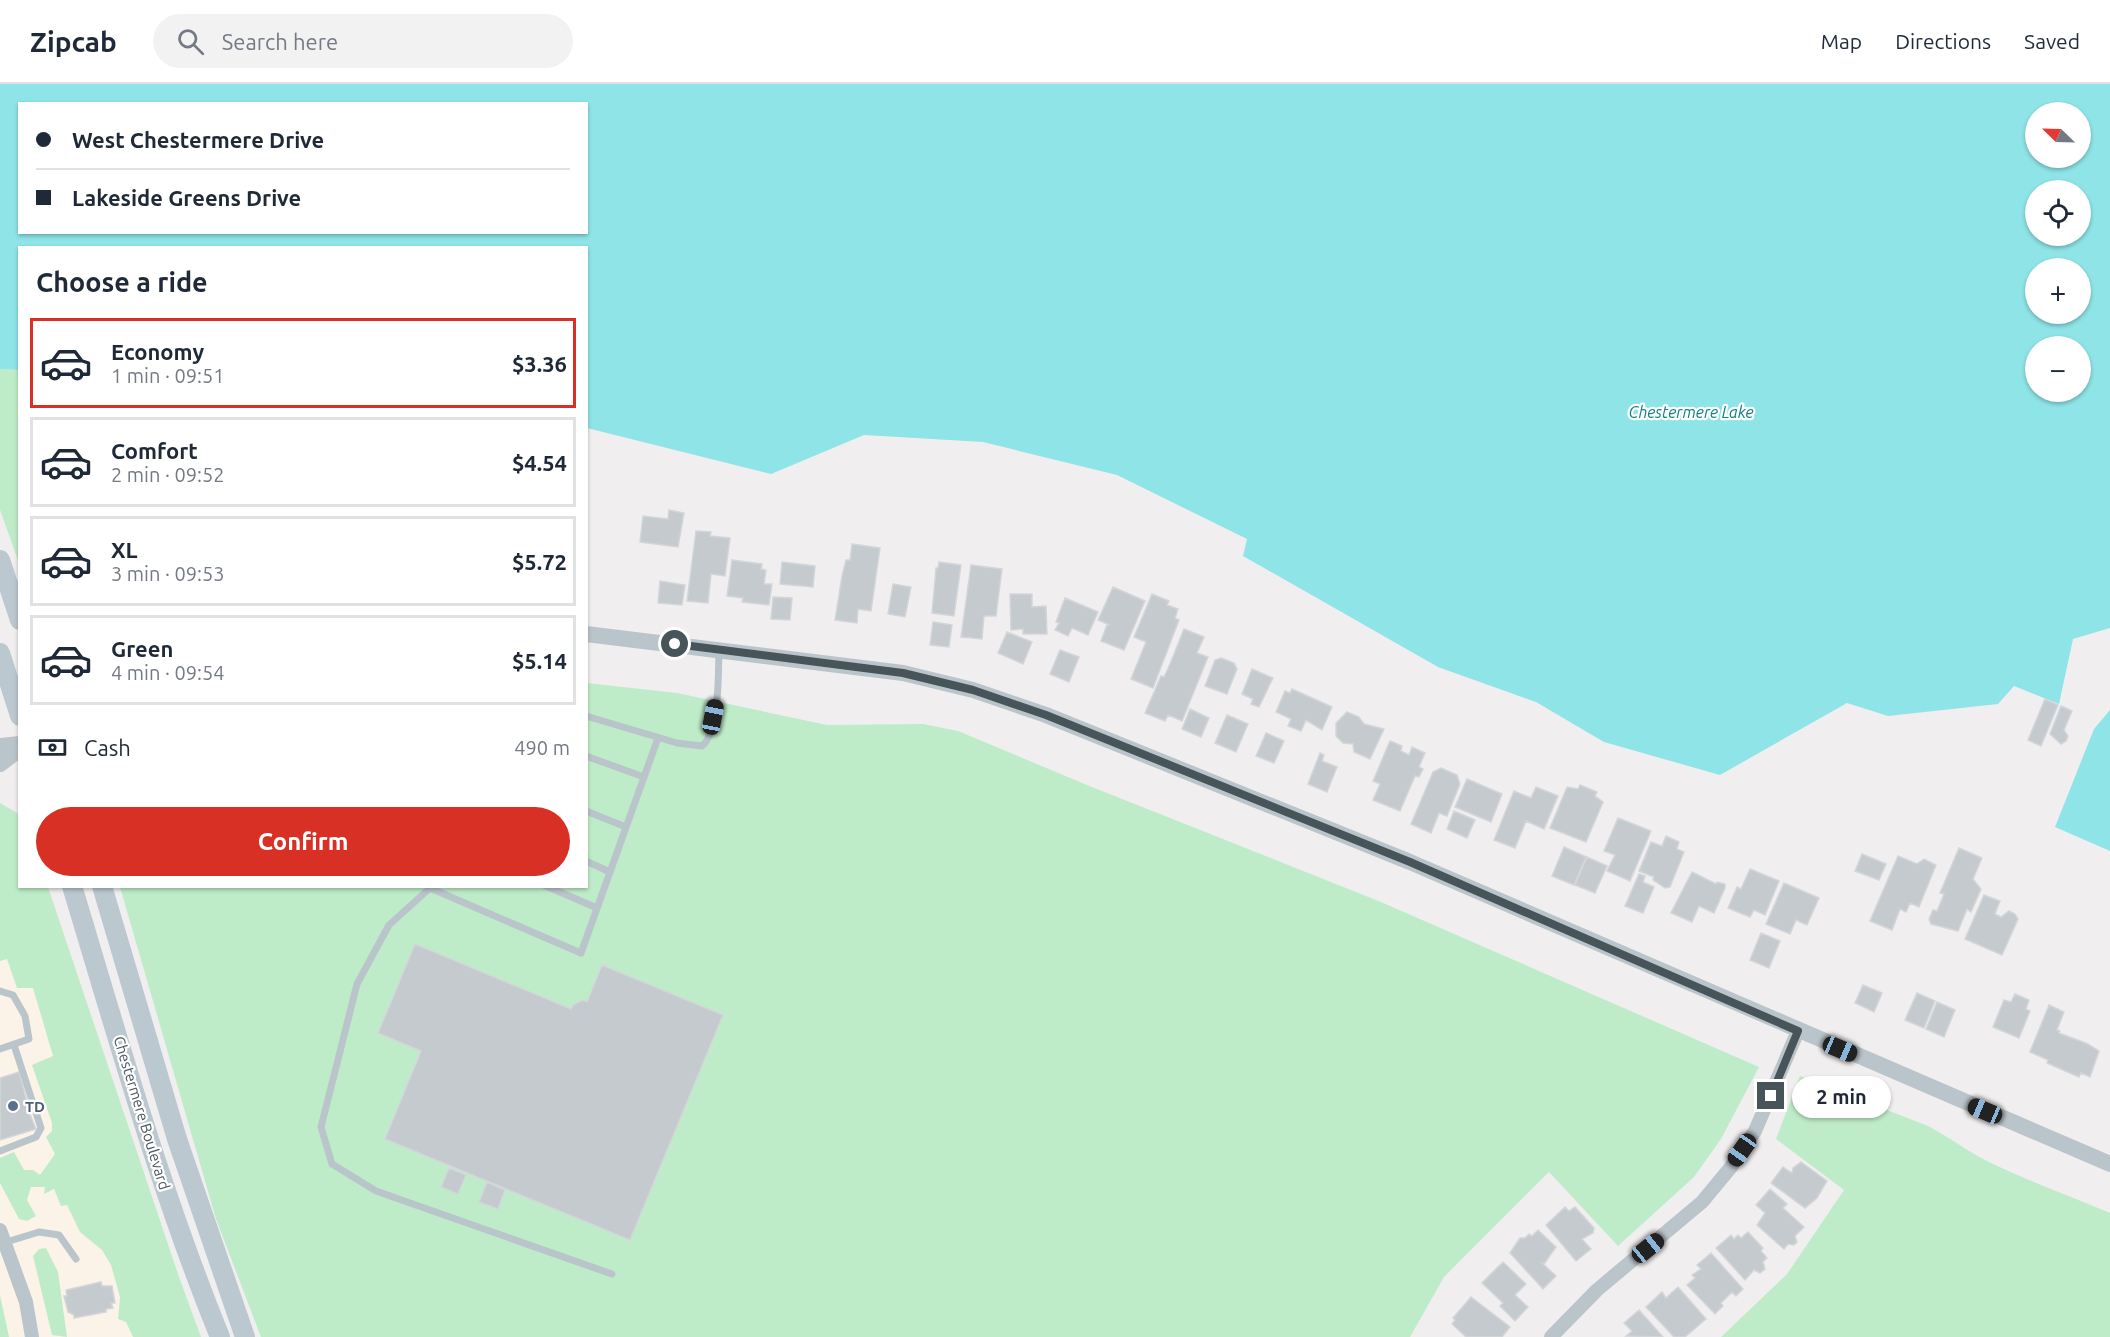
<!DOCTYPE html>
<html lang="en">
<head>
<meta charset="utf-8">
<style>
	:root { --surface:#fff; --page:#f2f2f3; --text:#1f2937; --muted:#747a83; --line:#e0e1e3; --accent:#d93025 }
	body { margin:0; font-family:Ubuntu,sans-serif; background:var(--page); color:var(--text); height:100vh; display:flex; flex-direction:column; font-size:22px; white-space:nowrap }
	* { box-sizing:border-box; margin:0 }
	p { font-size:20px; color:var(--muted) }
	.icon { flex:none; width:33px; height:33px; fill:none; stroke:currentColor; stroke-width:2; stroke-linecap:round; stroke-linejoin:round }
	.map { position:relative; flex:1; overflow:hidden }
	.side { position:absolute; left:18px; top:162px; width:570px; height:642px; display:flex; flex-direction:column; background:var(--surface); border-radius:0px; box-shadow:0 2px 4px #0004 }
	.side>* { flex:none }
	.guide { position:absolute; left:18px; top:18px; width:570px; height:132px; border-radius:0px; box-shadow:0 2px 4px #0004; display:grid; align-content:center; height:132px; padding:0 18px; background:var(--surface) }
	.needle { width:39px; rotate:293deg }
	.controls { position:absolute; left:2025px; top:18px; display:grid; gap:12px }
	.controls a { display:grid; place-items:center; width:66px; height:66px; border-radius:50%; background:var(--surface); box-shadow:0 2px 4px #0004; font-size:30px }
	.end { position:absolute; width:27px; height:27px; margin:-14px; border:8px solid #47555b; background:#fff; box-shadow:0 0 0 3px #fff }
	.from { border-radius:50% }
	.bubble { position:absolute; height:42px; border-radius:21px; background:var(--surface); box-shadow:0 2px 4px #0004; font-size:20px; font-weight:700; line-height:42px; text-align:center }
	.car { position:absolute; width:18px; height:36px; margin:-18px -9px; border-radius:8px; box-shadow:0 0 4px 2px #0007; background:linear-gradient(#222 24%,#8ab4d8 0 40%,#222 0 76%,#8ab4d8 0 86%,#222 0) }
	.guide b { display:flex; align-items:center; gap:21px; height:57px; font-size:22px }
	.guide b+b { border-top:2px solid var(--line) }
	.guide i { width:15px; height:15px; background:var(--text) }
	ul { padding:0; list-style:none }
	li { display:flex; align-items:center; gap:18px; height:90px; margin:0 12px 9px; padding:0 6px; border:3px solid var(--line); border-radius:0px }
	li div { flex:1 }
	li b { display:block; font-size:22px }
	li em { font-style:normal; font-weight:700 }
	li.selected { border-color:var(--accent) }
	li>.icon { width:54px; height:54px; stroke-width:1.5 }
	h2 { padding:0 18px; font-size:27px; line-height:72px }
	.pay { display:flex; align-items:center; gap:15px; height:66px; padding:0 18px; font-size:22px }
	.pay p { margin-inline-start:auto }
	.primary-button { display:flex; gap:12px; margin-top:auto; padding:12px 18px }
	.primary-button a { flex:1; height:69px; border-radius:36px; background:var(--accent); color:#fff; font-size:24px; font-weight:700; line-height:69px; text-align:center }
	header { display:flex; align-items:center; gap:36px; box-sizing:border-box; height:84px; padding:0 30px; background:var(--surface); border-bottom:2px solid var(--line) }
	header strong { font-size:28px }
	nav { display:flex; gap:33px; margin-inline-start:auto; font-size:21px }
	.search { width:420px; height:54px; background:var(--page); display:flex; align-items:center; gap:15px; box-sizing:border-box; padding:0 21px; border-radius:33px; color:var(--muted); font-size:22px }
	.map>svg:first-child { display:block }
	.commercial { fill:#fbf2e8 }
	.green { fill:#bfecc8 }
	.water { fill:#8ee4e7; fill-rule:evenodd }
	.building { fill:#c5cace; stroke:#d3d6d9; stroke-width:1.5 }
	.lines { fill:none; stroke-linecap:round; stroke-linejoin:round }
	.service { stroke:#bac5cb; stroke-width:7 }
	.minor { stroke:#bac5cb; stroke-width:14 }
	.tertiary { stroke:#bac5cb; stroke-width:16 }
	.secondary { stroke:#bbc8cf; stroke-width:20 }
	.route { stroke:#47555b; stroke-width:8 }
	.service-dot { fill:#5c6f8a; stroke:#fff; stroke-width:2 }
	.labels { text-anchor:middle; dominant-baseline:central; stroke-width:4.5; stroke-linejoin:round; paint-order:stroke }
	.service-label { font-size:15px; font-weight:bold; fill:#4e5e75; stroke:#fff; text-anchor:start }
	.street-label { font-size:15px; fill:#47555b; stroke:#fff }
	.water-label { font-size:16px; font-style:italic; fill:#138084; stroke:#fff }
</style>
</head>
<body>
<header>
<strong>Zipcab</strong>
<div class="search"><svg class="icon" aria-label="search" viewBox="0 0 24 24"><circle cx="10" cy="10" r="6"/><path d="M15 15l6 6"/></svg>Search here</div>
<nav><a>Map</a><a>Directions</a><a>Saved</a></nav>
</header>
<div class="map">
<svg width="2110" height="1253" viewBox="0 0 2110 1253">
	<rect width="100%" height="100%" fill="#f1eeef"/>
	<path class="commercial" d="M0 727 20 802 172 1253H0Z"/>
	<path class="green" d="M0 285 19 286V479L0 426Z
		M587 599 677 609 827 641 923 640 958 647 1087 701 1381 818 1759 983 1721 1055 1694 1093 1618 1162 1549 1088 1444 1193 1410 1253H261L216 1135 120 803 586 802Z
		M0 719 19 730 20 802 48 803 179 1193 201 1253H133L126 1238 118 1235 120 1213 111 1181 102 1166 80 1148 67 1121 61 1122 54 1105 44 1110 45 1103H31L27 1116 36 1132 27 1137 19 1135 0 1099V1074L14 1068 24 1086H33L40 1091 55 1070 46 1053 52 1047V1039L32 981 53 972 33 904H17L7 875 0 877Z
		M1800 992 1928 1042C1949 1053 1967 1067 1989 1078 2028 1097 2070 1112 2110 1129V1253H1721L1787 1190 1844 1106 1776 1055Z
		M46 1164 58 1188 67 1253 52 1251 33 1172 39 1165Z
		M0 1211 9 1253H0Z"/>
	<path class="water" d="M0 0H2110V544L2073 555 2059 620 2014 602 1998 620 1888 632 1847 619 1720 691 1604 658 1536 618 1438 583 1243 472 1247 455 1117 391 983 358 864 351 771 390 587 344 586 164H20L19 286 0 285ZM20 20H586V148H20ZM2036 28H2080V74H2036ZM2036 106H2080V152H2036ZM2036 184H2080V230H2036ZM2036 262H2080V308H2036Z
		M2110 626V767L2055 743 2094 645Z"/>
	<path class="building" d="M669 426 684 429 678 463 640 458 643 432 668 435Z
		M696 447 711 448 710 452 730 454 725 492 711 490 708 519 687 517Z
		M852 460 880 464 871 527 858 525 857 539 835 536 842 492 846 476H850Z
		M732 476 762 480 761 485 766 486 764 500H772L769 521 742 518 743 514 727 512Z
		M782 478 815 482 813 503 780 500Z
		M939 478 961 481 954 532 932 529 936 484H938Z
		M971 481 1002 485 996 532H984L982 555 961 553Z
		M660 497 685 501 682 521 658 519Z
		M893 500 911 503 905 533 888 530Z
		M1113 503 1145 517 1124 566 1101 557 1107 541H1110L1098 536Z
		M1010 510H1032V523L1046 522 1047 550H1023V545L1011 546Z
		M1152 510 1169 517 1167 521 1178 525 1175 534 1179 536 1153 604 1131 595 1146 558 1134 553Z
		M773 513 792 514 790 536 771 535Z
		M1065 514 1098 528 1088 551 1072 544 1068 552 1055 546 1059 539 1056 538Z
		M933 538 952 541 949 563 930 561Z
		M1184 545 1204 553 1197 569 1208 573 1182 637 1168 631 1165 637 1145 629 1161 592 1164 593 1170 580Z
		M1007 548 1032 558 1023 580 998 569Z
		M1060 566 1079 573 1069 598 1050 590Z
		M1221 574 1234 579 1237 585 1227 610 1205 602 1215 576Z
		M1252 585 1273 594 1259 623 1251 620 1253 615 1242 610Z
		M1292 605 1332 623 1322 646 1306 636 1301 647 1288 642 1291 635 1276 628 1285 607 1290 609Z
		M2045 615 2058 621 2041 662 2028 656Z
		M2061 622 2072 627 2064 646 2068 652 2066 657 2061 660 2050 650Z
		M1190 625 1209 634 1201 653 1182 645Z
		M1347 628 1359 633 1364 640 1384 645 1370 675 1354 668 1353 660 1343 659 1336 652V639Z
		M1227 631 1248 640 1236 668 1215 659Z
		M1266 649 1284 657 1274 679 1256 672Z
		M1390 657 1402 662 1401 667 1409 671 1412 663 1425 669 1419 683 1423 685 1419 693 1415 692 1400 727 1373 716 1380 700 1373 697Z
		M1320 669 1324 671 1322 677 1337 683 1327 708 1308 700Z
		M1441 684 1457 691 1460 700 1447 732 1439 729 1431 749 1411 740 1433 688Z
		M1467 695 1502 710 1491 738 1455 723Z
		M1580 701 1597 708 1595 712 1603 718 1586 758 1550 744 1567 703 1578 705Z
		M1536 703 1558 712 1544 745 1526 737 1515 764 1494 756 1514 707 1531 714Z
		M1454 727 1475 736 1467 754 1447 745Z
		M1618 734 1651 747 1630 797 1607 787 1615 771 1604 767Z
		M1666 752 1679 758 1677 765 1684 768 1670 803 1665 804 1653 796 1654 793 1639 787 1651 758 1662 762Z
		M1564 763 1586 773 1574 801 1552 792Z
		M1959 764 1982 774 1973 795 1981 805 1971 828 1967 825 1958 847 1931 840 1929 835 1933 826 1937 827 1944 810 1940 809Z
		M1862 770 1886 780 1879 796 1855 787Z
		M1898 772 1917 780 1924 775 1936 781 1919 823 1910 819 1906 828 1900 825 1892 846 1870 837Z
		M1587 773 1607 782 1595 809 1575 801Z
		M1750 785 1779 797 1765 831 1754 826 1750 833 1728 824 1737 803 1741 805Z
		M1692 788 1716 800 1717 798 1725 800V804L1714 829 1699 822 1692 838 1671 829Z
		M1639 790 1645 792 1643 798 1654 803 1643 829 1625 822Z
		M1784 799 1819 814 1807 841 1796 836 1790 850 1766 840Z
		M1984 811 2000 817 1995 830 2001 833 2009 827 2015 830 2018 835 2002 871 1965 855Z
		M1761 849 1780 857 1769 884 1750 876Z
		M415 860 571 925 573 921 583 916 587 918 602 881 723 931 630 1156 385 1055 421 967 378 949Z
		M1863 901 1882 909 1874 928 1855 919Z
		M1917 909 1935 917 1924 944 1905 936Z
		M2015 910 2029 916 2026 925 2030 927 2019 954 1993 943 2004 916 2011 918Z
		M1937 918 1955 926 1944 953 1926 945Z
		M2049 921 2064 928 2057 946 2060 947 2059 949 2088 960 2099 967 2090 993 2081 989 2079 993 2047 979 2048 976 2030 968Z
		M19 988 27 1017 25 1018 36 1045 0 1056V994Z
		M1801 1078 1827 1097 1817 1114 1805 1124 1771 1099 1783 1083 1792 1089 1793 1084Z
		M449 1084 466 1091 458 1110 441 1103Z
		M487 1098 505 1106 498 1125 479 1118Z
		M1770 1105 1787 1120 1783 1124 1804 1143 1795 1152 1797 1158 1794 1161 1788 1160 1784 1165 1757 1141 1765 1129 1756 1121Z
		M1565 1123 1569 1127 1575 1123 1594 1144 1593 1149 1582 1155 1591 1165 1576 1177 1546 1141Z
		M1538 1146 1556 1163 1544 1180 1541 1178 1556 1192 1543 1205 1510 1169 1520 1154H1525L1529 1150 1532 1152Z
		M1748 1148 1763 1164 1761 1167 1767 1174 1763 1178 1765 1185 1760 1189 1754 1186 1745 1196 1716 1164 1731 1151 1734 1155 1738 1151 1741 1154Z
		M1711 1169 1743 1205 1736 1212 1732 1208 1721 1219 1723 1222 1715 1230 1687 1201 1695 1194 1692 1191 1701 1185 1697 1181Z
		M1503 1178 1526 1200 1515 1211 1528 1223 1515 1237 1500 1222 1503 1219 1482 1199Z
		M101 1198 102 1202H112L115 1219H111L113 1224 106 1225V1228L74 1234V1231L68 1228 64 1212H67L66 1206Z
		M1678 1203 1706 1235 1685 1253H1674L1646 1223 1662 1208 1666 1214Z
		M1471 1213 1510 1243 1502 1253H1466L1452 1240 1455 1236 1453 1234Z
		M1639 1226 1648 1236 1663 1253 1626 1252 1632 1247 1624 1239Z"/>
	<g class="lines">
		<path class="service" d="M586 632 677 659 702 662C720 647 718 590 719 567
			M586 672 644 693
			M586 727 626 743
			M586 777 610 788
			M431 802 430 804 581 869 658 654
			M546 802 597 824
			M430 804 389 841 357 900 321 1043 332 1080 376 1107 612 1190
			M0 907 13 911 25 932 29 955 0 965
			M0 1067 36 1053 41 1044 14 961
			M3 1159 39 1148 59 1151 76 1175"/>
		<path class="minor" d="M0 1146 26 1218 32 1253
			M1551 1253 1597 1206 1702 1118 1731 1083 1755 1047 1798 947"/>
		<path class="tertiary" d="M586 550 903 589 973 606 1046 631 1410 778 2110 1080
			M0 662 20 660
			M0 680 20 665"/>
		<path class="secondary" d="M0 476 20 536
			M0 569 20 632
			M72 802C118 954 160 1106 220 1253
			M102 802 177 1055 245 1253"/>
	</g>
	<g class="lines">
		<path class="route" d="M675 560 903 589 973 606 1046 631 1410 778 1798 947 1771 1012"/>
	</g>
	<circle class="service-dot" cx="13" cy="1022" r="6"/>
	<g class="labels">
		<g class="service-label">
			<text x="25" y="1022">TD</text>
		</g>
		<g class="street-label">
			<text transform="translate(142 1029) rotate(73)">Chestermere Boulevard</text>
		</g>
		<g class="water-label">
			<text x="1691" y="328">Chestermere Lake</text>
		</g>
	</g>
</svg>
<div class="controls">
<a><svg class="needle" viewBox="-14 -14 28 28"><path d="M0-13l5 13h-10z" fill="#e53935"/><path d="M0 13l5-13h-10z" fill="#747a83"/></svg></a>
<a><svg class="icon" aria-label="locate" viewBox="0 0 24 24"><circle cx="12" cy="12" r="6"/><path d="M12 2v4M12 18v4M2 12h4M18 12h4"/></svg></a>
<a>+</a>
<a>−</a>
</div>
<i class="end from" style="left:675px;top:560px"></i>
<i class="end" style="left:1771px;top:1012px"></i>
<div class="bubble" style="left:1792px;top:992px;width:99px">2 min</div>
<i class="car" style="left:713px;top:633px;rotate:11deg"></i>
<i class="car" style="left:1840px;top:965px;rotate:113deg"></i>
<i class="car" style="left:1985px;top:1027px;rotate:293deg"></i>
<i class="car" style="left:1742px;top:1066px;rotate:215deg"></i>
<i class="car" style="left:1648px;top:1164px;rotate:51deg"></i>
<div class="guide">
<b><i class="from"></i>West Chestermere Drive</b>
<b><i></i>Lakeside Greens Drive</b>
</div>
<section class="side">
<h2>Choose a ride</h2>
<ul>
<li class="selected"><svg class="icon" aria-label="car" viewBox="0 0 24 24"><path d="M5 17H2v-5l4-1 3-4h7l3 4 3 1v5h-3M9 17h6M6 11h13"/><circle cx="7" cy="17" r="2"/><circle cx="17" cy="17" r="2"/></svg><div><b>Economy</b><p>1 min · 09:51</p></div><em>$3.36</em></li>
<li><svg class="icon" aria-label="car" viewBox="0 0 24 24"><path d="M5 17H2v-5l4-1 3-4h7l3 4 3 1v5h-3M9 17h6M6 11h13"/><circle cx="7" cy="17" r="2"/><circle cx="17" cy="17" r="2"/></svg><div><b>Comfort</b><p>2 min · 09:52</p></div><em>$4.54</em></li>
<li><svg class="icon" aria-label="car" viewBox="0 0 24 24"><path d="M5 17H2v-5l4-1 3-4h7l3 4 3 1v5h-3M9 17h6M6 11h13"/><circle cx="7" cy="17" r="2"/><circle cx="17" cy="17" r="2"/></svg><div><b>XL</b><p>3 min · 09:53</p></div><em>$5.72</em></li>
<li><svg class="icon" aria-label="car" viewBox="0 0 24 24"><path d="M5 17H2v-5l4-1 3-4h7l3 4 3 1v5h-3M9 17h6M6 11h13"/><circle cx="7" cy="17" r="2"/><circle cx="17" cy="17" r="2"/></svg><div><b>Green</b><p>4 min · 09:54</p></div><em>$5.14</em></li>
</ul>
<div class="pay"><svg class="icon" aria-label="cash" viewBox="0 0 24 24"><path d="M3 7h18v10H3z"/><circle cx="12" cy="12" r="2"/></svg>Cash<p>490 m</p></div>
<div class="primary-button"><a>Confirm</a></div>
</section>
</div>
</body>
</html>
